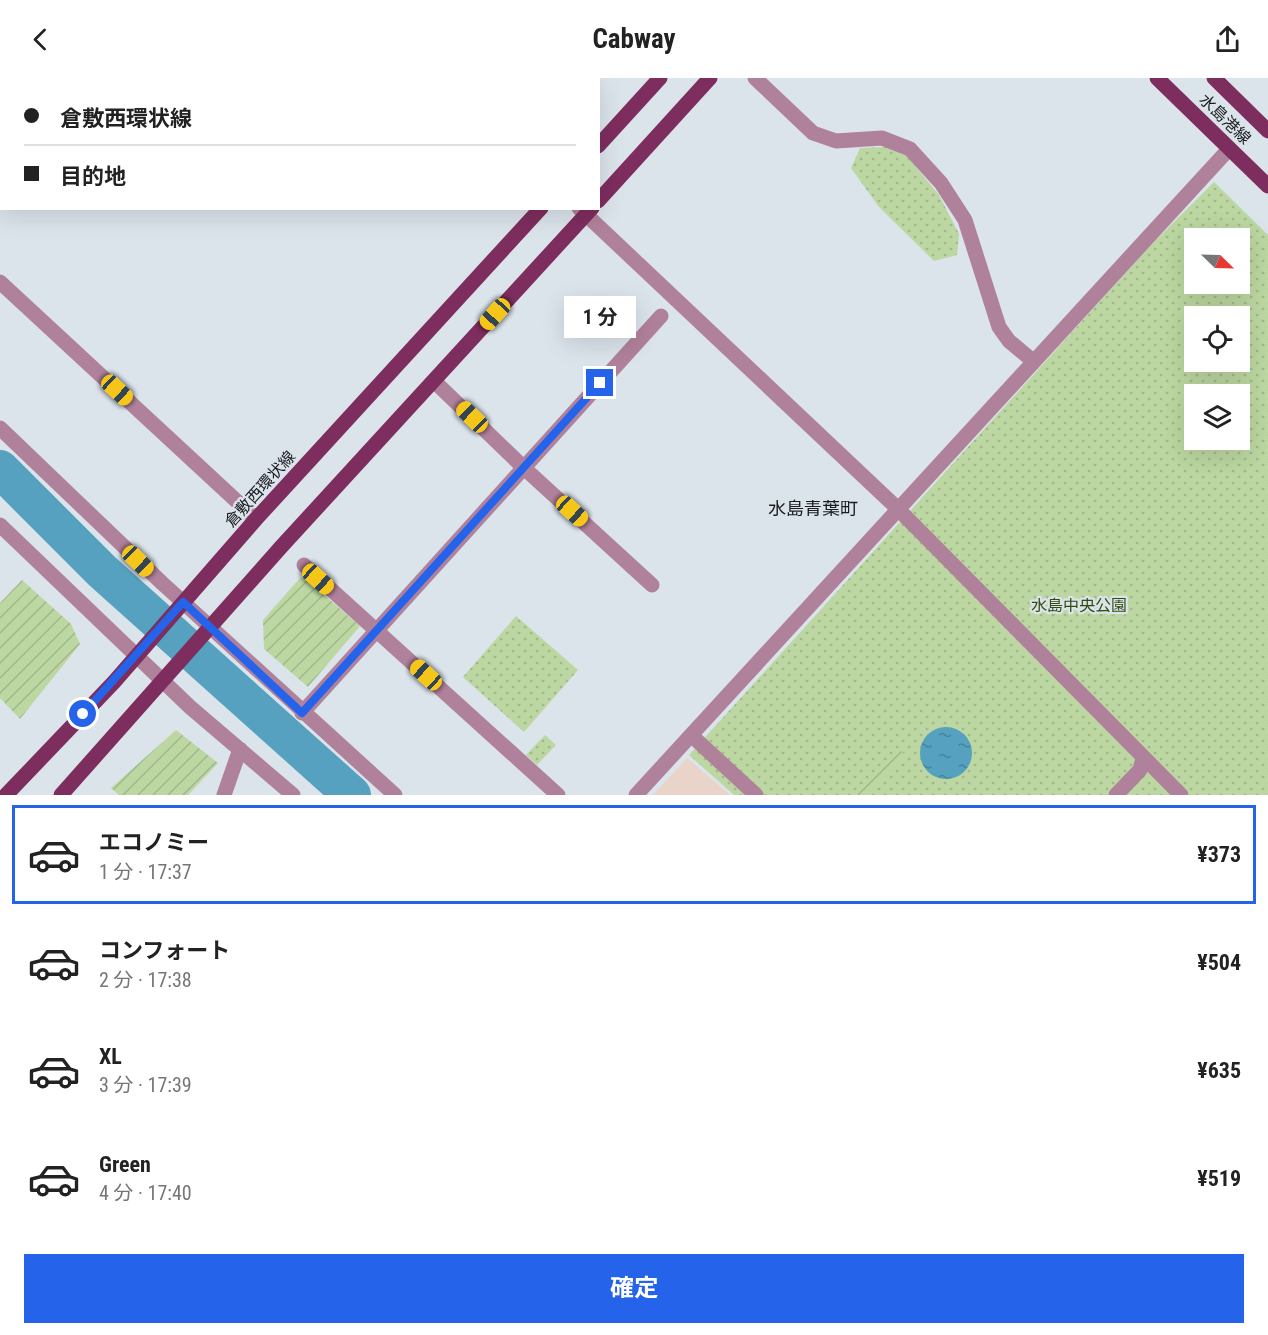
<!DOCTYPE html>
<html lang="ja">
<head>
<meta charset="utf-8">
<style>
	:root { --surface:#fff; --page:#f6f6f6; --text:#222; --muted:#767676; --line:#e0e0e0; --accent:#2563eb }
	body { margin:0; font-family:"Roboto Condensed","Noto Sans JP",sans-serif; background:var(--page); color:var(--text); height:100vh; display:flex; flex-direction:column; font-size:22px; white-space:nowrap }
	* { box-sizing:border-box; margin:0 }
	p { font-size:20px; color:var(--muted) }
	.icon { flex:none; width:33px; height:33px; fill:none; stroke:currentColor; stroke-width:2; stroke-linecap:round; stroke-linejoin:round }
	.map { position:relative; height:717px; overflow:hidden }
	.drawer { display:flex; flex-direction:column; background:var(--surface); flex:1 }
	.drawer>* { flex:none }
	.guide { position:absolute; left:0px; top:0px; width:600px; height:132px; box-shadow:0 6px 24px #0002; display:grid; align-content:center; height:132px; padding:0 24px; background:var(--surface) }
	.needle { width:39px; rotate:113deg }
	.buttons { position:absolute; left:1184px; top:150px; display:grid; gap:12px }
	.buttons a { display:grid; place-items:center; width:66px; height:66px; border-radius:0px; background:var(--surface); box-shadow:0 6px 24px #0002; font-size:30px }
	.end { position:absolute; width:27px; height:27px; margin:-14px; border:8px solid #2563eb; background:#fff; box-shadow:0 0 0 3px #fff }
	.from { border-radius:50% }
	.bubble { position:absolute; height:42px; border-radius:0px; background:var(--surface); box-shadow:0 6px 24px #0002; font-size:20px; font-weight:700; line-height:42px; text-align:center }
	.car { position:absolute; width:18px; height:36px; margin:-18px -9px; border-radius:8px; box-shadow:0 0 4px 2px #0007; background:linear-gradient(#f5c518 24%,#345 0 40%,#f5c518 0 76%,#345 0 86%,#f5c518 0) }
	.guide b { display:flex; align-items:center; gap:21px; height:57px; font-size:22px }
	.guide b+b { border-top:2px solid var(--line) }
	.guide i { width:15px; height:15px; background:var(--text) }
	ul { padding:10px 0 0; list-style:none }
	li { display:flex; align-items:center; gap:18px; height:99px; margin:0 12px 9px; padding:0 12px; border:3px solid transparent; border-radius:0px }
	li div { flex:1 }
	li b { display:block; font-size:22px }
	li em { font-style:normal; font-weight:700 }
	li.on { border-color:var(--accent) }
	li>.icon { width:54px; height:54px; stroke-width:1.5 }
	.primary-button { display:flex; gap:12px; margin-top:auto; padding:12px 24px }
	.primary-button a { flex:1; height:69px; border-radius:0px; background:var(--accent); color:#fff; font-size:24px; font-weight:700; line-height:69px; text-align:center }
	header { display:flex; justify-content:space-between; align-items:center; height:78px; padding:0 24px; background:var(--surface); font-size:27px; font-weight:700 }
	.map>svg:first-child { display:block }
	.medical { fill:#ead3c9 }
	.park { fill:url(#park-dots); fill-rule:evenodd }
	.garden { fill:url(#garden-furrows) }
	.water { fill:url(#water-ripples) }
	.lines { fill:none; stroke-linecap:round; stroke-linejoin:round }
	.stream { stroke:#55a1bf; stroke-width:6 }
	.river { stroke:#55a1bf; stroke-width:38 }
	.minor { stroke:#b0819a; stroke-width:15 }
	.major { stroke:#7d2d5e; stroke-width:15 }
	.route { stroke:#2563eb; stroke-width:8 }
	.labels { text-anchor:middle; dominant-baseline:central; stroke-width:4.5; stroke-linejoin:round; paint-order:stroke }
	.street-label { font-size:16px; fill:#1a1c1f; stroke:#dbe3eb }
	.park-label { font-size:16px; fill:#324c0c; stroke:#dbe3eb }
	.neighbourhood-label { font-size:18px; fill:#1a1c1f; stroke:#dbe3eb }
</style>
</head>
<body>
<header><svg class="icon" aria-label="back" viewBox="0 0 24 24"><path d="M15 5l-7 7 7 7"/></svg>Cabway<svg class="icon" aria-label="share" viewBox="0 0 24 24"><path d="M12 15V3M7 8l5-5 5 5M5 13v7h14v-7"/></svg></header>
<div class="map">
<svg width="1268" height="717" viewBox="0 0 1268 717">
	<defs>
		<pattern id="park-dots" width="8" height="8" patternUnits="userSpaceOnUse" patternTransform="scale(1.5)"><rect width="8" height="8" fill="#bcd7a1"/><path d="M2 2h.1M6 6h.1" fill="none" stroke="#a1b88a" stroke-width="1.8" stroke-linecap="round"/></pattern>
		<pattern id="garden-furrows" width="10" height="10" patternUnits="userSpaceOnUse" patternTransform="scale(1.5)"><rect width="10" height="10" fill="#bcd7a1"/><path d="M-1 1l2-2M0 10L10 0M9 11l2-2" fill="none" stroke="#a1b88a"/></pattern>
		<pattern id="water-ripples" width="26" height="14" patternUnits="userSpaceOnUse" patternTransform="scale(1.5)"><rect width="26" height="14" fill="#55a1bf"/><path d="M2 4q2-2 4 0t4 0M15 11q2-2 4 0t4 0" fill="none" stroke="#46829b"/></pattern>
	</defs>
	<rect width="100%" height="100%" fill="#dbe3eb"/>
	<path class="medical" d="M687 680 730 717H653Z"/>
	<path class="park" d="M885 69 907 78 939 117 959 156 957 177 934 183 879 129 851 90 860 70Z
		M1214 104 1268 157V717H734L689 677 1149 169ZM1194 160H1239V206H1194ZM1194 238H1239V284H1194ZM1194 316H1239V362H1194Z
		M516 538 578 592 524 654 463 599Z
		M545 657 556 667 537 687 526 677Z"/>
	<path class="garden" d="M300 500H305L360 548 308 609 264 571 263 542Z
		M22 502 71 546 80 566 20 641 0 620V525Z
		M176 652 218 685 188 717H119L111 710Z
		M898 670 906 678 869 717H854Z"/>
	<path class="water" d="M920 675a26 26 0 1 1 52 0a26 26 0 1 1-52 0Z"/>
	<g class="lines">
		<path class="stream" d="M0 409 93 505 333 717"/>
		<path class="river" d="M0 391 102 493 352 717"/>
		<path class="minor" d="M2 0 3 2
			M437 0 438 2
			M755 0 813 55 836 63 882 60 910 71 941 105 965 142 999 249 1009 263 1033 283
			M81 2 83 0
			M0 89 2 87
			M579 130 897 430 1181 717
			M0 204 256 441
			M434 303 523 389 652 507
			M0 350 162 505 395 717
			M0 447 190 629 293 717
			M304 487 558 717
			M302 635 661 238
			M691 657 756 717
			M224 717 240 671
			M636 717 1229 71
			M1116 717 1140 692 1143 680"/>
		<path class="major" d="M1157 0 1268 108
			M1214 0 1268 53
			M598 68 660 0
			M598 123 710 0
			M6 717 114 604 256 441 541 130
			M61 717 281 469 592 130"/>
	</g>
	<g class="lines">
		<path class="route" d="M83 636 183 524 302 635 600 305"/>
	</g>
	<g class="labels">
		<g class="street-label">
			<text transform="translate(1225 41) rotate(44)">水島港線</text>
			<text transform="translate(260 411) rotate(-48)">倉敷西環状線</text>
		</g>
		<g class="park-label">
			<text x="1079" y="527">水島中央公園</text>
		</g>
		<g class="neighbourhood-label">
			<text x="813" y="430">水島青葉町</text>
		</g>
	</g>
</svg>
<div class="buttons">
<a><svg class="needle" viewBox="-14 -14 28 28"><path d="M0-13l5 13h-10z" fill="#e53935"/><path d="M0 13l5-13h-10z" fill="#767676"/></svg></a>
<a><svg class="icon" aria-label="locate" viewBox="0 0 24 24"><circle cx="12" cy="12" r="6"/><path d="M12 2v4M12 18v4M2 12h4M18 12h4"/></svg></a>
<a><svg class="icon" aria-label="layers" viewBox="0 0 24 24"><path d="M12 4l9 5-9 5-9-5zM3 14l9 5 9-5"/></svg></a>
</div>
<i class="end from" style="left:83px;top:636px"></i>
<i class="end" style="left:600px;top:305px"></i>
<div class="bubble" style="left:564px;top:218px;width:72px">1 分</div>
<i class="car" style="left:495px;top:236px;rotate:222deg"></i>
<i class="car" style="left:117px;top:312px;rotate:133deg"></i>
<i class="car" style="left:472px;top:339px;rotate:314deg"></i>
<i class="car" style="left:572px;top:433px;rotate:132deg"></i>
<i class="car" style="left:138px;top:483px;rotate:134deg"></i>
<i class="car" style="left:318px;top:501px;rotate:132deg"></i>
<i class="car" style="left:426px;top:597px;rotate:312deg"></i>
<div class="guide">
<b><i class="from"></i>倉敷西環状線</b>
<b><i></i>目的地</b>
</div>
</div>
<section class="drawer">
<ul>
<li class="on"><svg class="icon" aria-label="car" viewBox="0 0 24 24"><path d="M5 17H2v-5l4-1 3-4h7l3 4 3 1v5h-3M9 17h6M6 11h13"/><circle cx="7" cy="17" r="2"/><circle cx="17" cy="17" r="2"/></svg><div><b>エコノミー</b><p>1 分 · 17:37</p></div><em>¥373</em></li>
<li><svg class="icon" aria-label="car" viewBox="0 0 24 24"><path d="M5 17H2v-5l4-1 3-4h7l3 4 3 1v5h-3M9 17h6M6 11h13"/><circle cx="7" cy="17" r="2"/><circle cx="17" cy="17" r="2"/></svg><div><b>コンフォート</b><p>2 分 · 17:38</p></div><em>¥504</em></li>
<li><svg class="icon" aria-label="car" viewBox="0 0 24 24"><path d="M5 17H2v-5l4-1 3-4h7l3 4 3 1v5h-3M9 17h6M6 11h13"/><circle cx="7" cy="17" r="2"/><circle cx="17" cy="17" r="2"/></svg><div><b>XL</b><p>3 分 · 17:39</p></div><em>¥635</em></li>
<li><svg class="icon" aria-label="car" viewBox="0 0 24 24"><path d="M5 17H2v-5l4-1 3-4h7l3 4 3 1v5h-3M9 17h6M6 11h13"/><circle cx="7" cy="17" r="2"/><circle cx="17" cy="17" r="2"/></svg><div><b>Green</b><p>4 分 · 17:40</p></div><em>¥519</em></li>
</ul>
<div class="primary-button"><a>確定</a></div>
</section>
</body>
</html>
